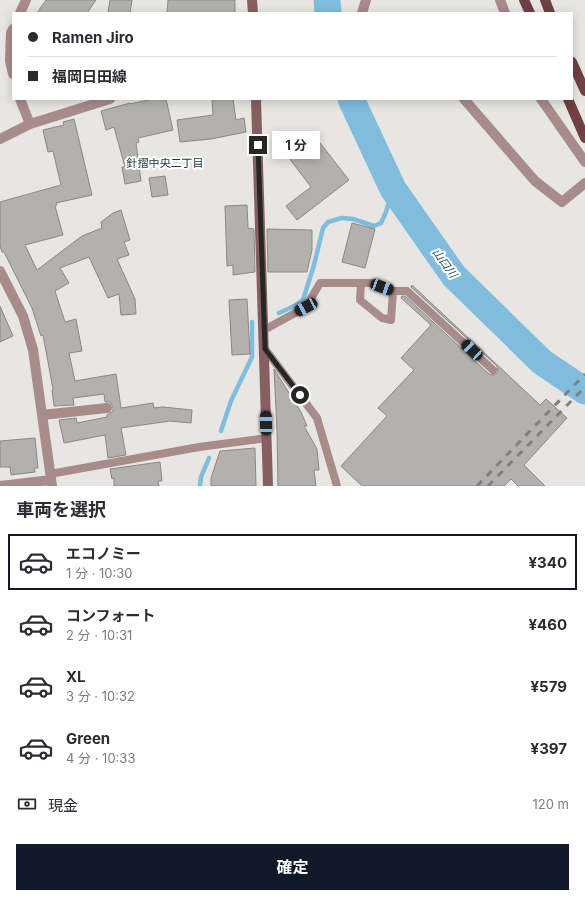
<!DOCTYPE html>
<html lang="ja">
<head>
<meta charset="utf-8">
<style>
	:root { --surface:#fff; --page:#f7f7f7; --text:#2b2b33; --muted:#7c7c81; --line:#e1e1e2; --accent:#111827 }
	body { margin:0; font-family:Inter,"Noto Sans JP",sans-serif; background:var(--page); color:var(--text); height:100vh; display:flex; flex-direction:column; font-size:15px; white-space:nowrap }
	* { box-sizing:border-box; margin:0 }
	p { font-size:13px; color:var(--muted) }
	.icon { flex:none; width:22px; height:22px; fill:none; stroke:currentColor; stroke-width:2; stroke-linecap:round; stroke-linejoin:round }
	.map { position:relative; height:486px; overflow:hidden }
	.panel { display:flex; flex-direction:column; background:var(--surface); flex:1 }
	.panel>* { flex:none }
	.guide { position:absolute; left:12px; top:12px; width:561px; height:88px; border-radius:0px; box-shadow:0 2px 10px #0003; display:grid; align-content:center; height:88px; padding:0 16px; background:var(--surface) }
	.end { position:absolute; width:18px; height:18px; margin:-9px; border:5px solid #262625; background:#fff; box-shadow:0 0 0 2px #fff }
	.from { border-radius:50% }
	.bubble { position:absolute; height:28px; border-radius:0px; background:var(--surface); box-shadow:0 2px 10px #0003; font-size:13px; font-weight:700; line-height:28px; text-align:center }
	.car { position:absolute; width:12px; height:24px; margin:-12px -6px; border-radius:5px; box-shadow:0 0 3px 1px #0007; background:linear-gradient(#222 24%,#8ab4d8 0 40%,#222 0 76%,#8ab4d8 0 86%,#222 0) }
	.guide b { display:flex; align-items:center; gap:14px; height:38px; font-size:15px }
	.guide b+b { border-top:1px solid var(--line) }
	.guide i { width:10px; height:10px; background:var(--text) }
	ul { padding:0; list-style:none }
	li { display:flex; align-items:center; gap:12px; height:56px; margin:0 8px 6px; padding:0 8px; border:2px solid transparent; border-radius:0px }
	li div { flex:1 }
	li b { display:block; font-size:15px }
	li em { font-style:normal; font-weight:700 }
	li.selected { border-color:var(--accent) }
	li>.icon { width:36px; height:36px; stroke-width:1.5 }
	h2 { padding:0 16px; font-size:18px; line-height:48px }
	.pay { display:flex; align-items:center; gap:10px; height:44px; padding:0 16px; font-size:15px }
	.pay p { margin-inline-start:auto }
	.primary-button { display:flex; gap:8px; margin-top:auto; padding:8px 16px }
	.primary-button a { flex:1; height:46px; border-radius:0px; background:var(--accent); color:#fff; font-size:16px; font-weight:700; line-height:46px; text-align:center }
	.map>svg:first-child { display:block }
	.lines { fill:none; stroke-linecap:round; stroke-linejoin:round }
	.stream { stroke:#80bddd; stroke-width:4.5 }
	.river { stroke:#80bddd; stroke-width:27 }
	.building { fill:#b2b1ae; stroke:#8a8885 }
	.service { stroke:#a88b8b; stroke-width:8 }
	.minor { stroke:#a88b8b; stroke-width:10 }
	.secondary { stroke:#885f61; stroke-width:10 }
	.primary { stroke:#704043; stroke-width:10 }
	.rail { stroke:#81807e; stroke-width:3; stroke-dasharray:7 7; stroke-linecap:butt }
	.route { stroke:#262625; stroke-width:5 }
	.labels { text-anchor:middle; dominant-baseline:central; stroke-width:4; stroke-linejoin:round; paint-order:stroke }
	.neighbourhood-label { font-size:11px; fill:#133638; stroke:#fff }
	.water-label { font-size:11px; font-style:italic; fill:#1d4d64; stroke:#fff }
</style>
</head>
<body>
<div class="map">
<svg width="585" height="486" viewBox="0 0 585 486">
	<rect width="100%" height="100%" fill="#e8e6e3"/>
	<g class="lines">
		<path class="stream" d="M279 313 294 306 303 300 314 265 323 228 328 222 342 218 353 219 374 226 381 223 386 212 393 189
			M221 431 231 401 252 357V322
			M200 486 201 477 209 458"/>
		<path class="river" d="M327 0 328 13
			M351 99 393 189 454 276 542 362 585 391"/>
	</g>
	<path class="building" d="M46 0H96L87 13H37Z
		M110 0H132L130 13H108Z
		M168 0H235V13H167Z
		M153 99H166L173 130 138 138 139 142 136 143 141 181 125 184 122 167H125L114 127 106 130 101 111 130 103V104Z
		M212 99H233L236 120 244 118 246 132 211 139 180 142 177 120 213 115Z
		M74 119 92 195 56 203 57 205 55 206 63 235 25 245 37 270 82 236 102 228 101 222 113 213 121 210 130 240 124 242 129 255 117 259 135 299 136 314 121 315 119 294 108 298 89 257 60 268 69 283 55 291 65 322 76 319 82 351 69 353 75 381 116 374 121 408 153 403 154 408 163 407 192 410 191 423 170 421 121 428 126 455 108 458 105 435 64 443 59 420 76 418 77 423 107 417V415L113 411V407L110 402H105L104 394 73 398 74 405 54 406 52 390 53 389 43 335 41 336 32 308 4 252H2L0 246V202L61 185 53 151 48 152 43 130 64 125 63 122Z
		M313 134 349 180 297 220 286 206 311 187 286 154Z
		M165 176 168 195 152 197 149 178Z
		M247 205 248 228 254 229 255 272 233 275V265L227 266 225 206Z
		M352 223 375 229 365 268 342 262Z
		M267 229 312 230V250L307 272H268Z
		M412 285 540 405 546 399 567 418 524 465 545 486H518L511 479 504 486H362L341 466 387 416 378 408 414 370 401 358 431 325 401 298 402 296H405L489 374 494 375 498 372 497 366 411 287Z
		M247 299 250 354 232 355 229 300Z
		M0 306 13 336 0 342Z
		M274 369 301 412 307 426H304L317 449 319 470H314L316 486H278L277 430Z
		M35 438 38 468H34L35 472 11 475 10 467H0V441Z
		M255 448 256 486H211V478L220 451Z
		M160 462 162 481H158L159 486H114V478L112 479 110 469Z"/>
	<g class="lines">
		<path class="service" d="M361 283 360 300 382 318 391 320 393 291
			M264 330 306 307 320 283H372L393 291H407L493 370
			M265 349 317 418 337 486
			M50 474 199 447 267 438"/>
		<path class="minor" d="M500 0 505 13
			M20 13 26 0
			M362 13 366 0
			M13 29 11 33 10 61 13 74
			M20 99 30 124
			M464 99 535 181 562 202 585 183
			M541 99 585 162
			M0 139 30 124 110 99
			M0 271 23 316 33 350 52 486
			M42 415 107 408
			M0 486 51 480"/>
		<path class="secondary" d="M252 0 253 13
			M256 99 268 486"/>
		<path class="primary" d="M524 0 530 13
			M545 0 550 13
			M572 62 585 91
			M568 99 585 138"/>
		<path class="rail" d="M477 486 585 374
			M488 486 585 387"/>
	</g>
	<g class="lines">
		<path class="route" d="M258 145 265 349 300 395"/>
	</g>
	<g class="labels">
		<g class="neighbourhood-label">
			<text x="165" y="163">針摺中央二丁目</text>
		</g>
		<g class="water-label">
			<text transform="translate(445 263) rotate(54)">山口川</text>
		</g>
	</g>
</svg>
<i class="end from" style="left:300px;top:395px"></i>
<i class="end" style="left:258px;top:145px"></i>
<div class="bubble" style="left:272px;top:131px;width:48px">1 分</div>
<i class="car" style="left:382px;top:287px;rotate:110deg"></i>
<i class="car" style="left:306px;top:307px;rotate:242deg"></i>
<i class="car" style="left:472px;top:350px;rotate:313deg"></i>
<i class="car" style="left:266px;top:423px;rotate:359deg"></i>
<div class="guide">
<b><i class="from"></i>Ramen Jiro</b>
<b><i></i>福岡日田線</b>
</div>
</div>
<section class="panel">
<h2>車両を選択</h2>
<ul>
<li class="selected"><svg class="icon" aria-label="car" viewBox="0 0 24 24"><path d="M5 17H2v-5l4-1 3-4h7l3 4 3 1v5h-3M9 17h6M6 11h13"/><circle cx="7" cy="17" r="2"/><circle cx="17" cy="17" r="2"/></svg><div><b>エコノミー</b><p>1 分 · 10:30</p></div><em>¥340</em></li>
<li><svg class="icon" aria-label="car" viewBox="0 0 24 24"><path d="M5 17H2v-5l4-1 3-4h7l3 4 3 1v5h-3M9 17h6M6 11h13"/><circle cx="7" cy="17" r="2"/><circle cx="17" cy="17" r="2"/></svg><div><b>コンフォート</b><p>2 分 · 10:31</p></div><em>¥460</em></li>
<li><svg class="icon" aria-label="car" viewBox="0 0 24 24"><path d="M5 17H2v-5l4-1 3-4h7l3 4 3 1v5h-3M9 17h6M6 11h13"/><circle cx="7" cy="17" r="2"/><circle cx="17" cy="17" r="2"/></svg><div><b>XL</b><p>3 分 · 10:32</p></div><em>¥579</em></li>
<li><svg class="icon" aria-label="car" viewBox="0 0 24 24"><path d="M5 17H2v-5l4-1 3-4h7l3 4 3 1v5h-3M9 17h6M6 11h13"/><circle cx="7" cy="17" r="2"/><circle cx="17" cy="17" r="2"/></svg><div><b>Green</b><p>4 分 · 10:33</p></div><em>¥397</em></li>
</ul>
<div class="pay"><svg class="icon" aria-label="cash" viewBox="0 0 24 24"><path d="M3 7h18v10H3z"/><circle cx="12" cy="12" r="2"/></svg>現金<p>120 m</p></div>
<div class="primary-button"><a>確定</a></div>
</section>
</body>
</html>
